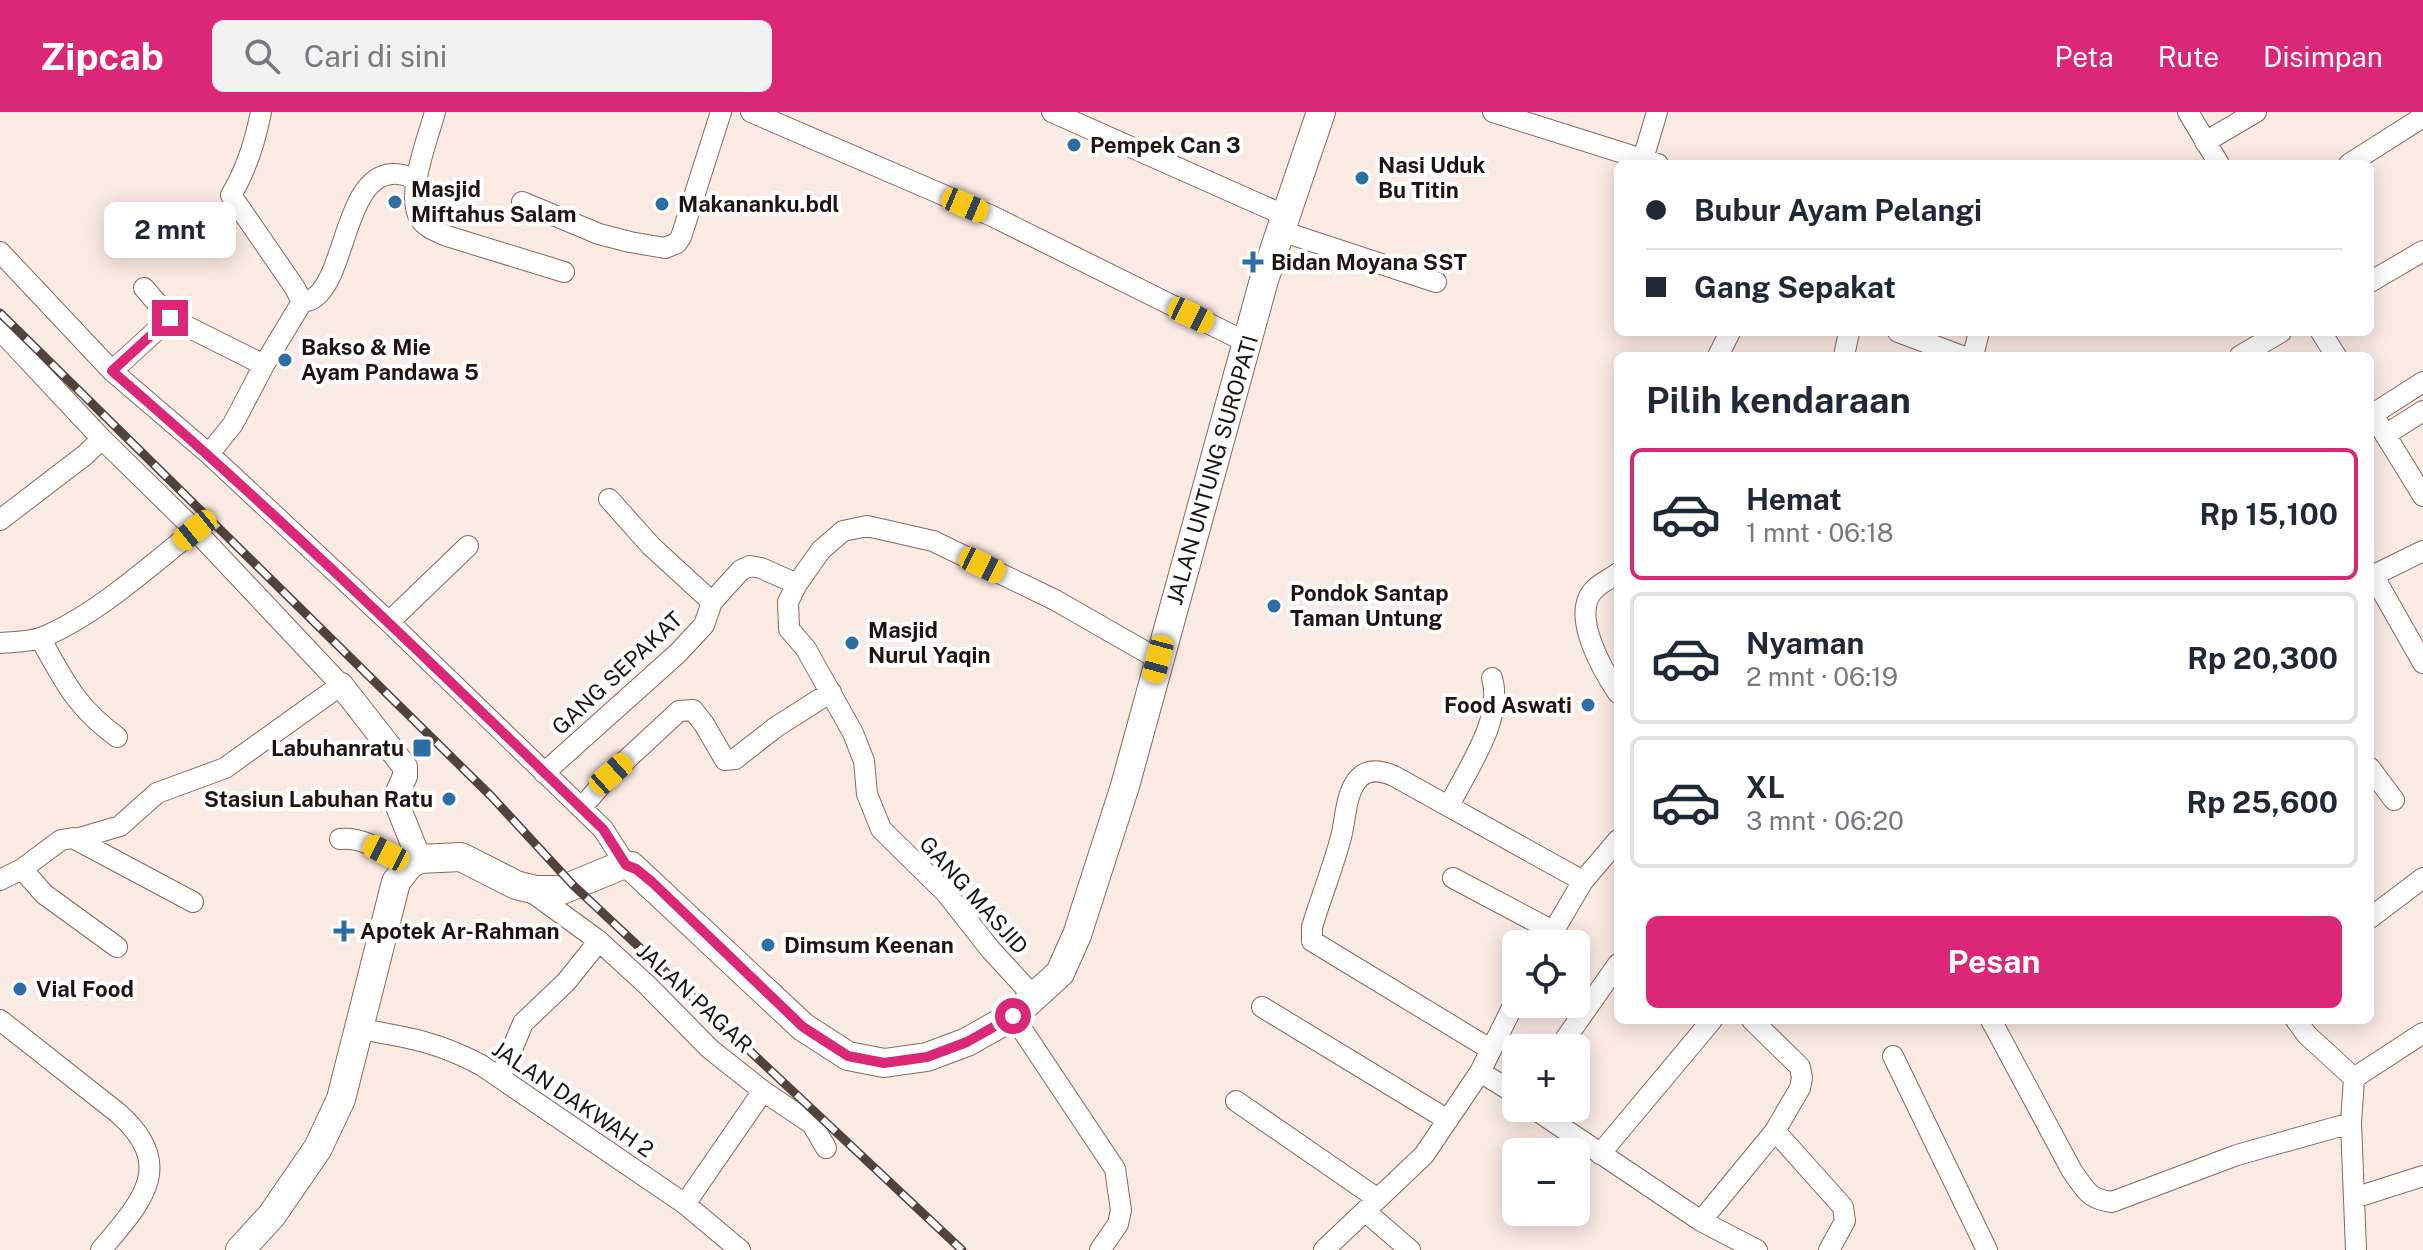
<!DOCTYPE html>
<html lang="id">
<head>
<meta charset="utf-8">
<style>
	:root { --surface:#fff; --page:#f2f2f3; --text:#1f2937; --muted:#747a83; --line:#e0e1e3; --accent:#db2777 }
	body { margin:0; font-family:"Public Sans",sans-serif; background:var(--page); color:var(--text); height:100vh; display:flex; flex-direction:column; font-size:30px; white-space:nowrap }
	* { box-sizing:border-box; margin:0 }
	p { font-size:26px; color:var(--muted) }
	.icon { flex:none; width:44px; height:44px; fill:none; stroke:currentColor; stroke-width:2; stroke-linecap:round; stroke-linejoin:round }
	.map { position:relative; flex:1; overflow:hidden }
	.panel { position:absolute; left:1614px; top:240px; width:760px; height:672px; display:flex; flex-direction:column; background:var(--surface); border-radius:12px; box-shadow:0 4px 20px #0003 }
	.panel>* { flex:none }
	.top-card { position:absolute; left:1614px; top:48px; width:760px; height:176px; border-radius:12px; box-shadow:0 4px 20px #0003; display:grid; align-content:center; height:176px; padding:0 32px; background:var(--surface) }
	.fabs { position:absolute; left:1502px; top:818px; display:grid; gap:16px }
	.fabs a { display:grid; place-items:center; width:88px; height:88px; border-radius:12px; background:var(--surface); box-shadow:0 4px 20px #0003; font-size:40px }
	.end { position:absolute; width:36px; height:36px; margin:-18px; border:10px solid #db2777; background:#fff; box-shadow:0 0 0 4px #fff }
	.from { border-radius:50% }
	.bubble { position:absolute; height:56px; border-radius:12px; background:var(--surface); box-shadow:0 4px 20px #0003; font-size:26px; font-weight:700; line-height:56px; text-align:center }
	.car { position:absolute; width:24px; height:48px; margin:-24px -12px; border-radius:10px; box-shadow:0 0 6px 2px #0007; background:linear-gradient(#f5c518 24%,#345 0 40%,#f5c518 0 76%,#345 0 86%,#f5c518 0) }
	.top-card b { display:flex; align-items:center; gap:28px; height:76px; font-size:30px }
	.top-card b+b { border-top:2px solid var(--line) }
	.top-card i { width:20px; height:20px; background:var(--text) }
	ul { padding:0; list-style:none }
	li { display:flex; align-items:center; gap:24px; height:132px; margin:0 16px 12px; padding:0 16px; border:4px solid var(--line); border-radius:12px }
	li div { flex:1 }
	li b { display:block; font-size:30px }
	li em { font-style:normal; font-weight:700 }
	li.active { border-color:var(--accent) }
	li>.icon { width:72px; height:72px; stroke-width:1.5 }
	h2 { padding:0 32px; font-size:36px; line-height:96px }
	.cta { display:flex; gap:16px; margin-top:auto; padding:16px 32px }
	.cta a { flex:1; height:92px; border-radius:12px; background:var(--accent); color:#fff; font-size:32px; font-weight:700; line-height:92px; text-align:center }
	header { display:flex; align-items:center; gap:48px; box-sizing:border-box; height:112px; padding:0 40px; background:var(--accent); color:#fff }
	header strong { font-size:38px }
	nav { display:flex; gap:44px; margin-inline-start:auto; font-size:28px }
	.search { width:560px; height:72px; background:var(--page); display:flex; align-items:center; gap:20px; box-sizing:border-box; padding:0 28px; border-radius:12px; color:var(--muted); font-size:30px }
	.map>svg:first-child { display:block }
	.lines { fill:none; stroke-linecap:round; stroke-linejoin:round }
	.minor-casing { stroke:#8a675c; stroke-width:22 }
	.tertiary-casing { stroke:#8a675c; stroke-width:26 }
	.secondary-casing { stroke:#8a675c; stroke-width:30 }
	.minor { stroke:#fff; stroke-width:20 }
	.tertiary { stroke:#fff; stroke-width:24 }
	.secondary { stroke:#fff; stroke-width:28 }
	.rail-casing { stroke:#50433e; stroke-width:9 }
	.rail { stroke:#fff; stroke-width:6; stroke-dasharray:18; stroke-linecap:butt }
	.route { stroke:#db2777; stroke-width:10 }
	.poi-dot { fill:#2d6fa5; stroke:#fff; stroke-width:3 }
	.labels { text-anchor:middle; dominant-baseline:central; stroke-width:8; stroke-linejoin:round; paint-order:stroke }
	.poi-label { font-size:22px; font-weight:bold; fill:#21140f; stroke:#fff; text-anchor:start }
	.street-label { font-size:22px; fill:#21140f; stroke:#fff }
</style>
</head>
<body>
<header>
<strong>Zipcab</strong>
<div class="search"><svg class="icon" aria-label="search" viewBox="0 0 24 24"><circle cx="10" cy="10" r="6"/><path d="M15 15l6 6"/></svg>Cari di sini</div>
<nav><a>Peta</a><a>Rute</a><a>Disimpan</a></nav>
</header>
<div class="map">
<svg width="2423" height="1138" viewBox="0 0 2423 1138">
	<rect width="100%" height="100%" fill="#faeae4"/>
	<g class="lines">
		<defs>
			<path id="minor" d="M435 0C428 26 405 83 420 107 426 116 438 120 447 124L564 160
				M751 0 992 104 1248 231
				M1052 0 1286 104
				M1493 0 1658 52
				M2188 0 2219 52
				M2205 30 2256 0
				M1643 47 1657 0
				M2349 52 2423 5
				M522 90 599 122 630 130 665 136 677 131 681 125 721 0
				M1281 119 1436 170
				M0 140 112 259 209 342 389 510 603 717 626 753
				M2370 170 2423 139
				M144 176 170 206 264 253
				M302 190C306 189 310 189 314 186 346 164 345 65 392 62 400 61 410 65 417 67
				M0 218 102 327 195 418 341 573 225 656 157 681 120 714 76 727
				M1898 220 1962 244
				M2321 220 2336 244
				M1718 244 1730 220
				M1844 244 1849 220
				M1973 244 1979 220
				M2240 244 2281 220
				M112 259 170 206
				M2370 298 2423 384
				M2373 302 2423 270
				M2385 323 2423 299
				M209 342 233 312 264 253 302 190 295 176 231 83C247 57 255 30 261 0
				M609 387 651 434 712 490
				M0 408 85 343 102 327
				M1618 461C1610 467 1598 472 1592 480 1572 506 1603 559 1618 581
				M2373 463 2423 551
				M2370 465 2423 439
				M389 510 468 434
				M40 526C65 570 75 594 117 625
				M0 531C14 530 30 530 43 525 96 503 150 454 195 418
				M2370 656 2394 688
				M544 661 678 541 704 513 712 490 741 458 750 454 761 456 797 472
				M1449 694C1467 657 1504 607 1492 566
				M581 696 611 662 679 599 693 598 704 612 725 648 735 647 776 615 831 580
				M340 727C364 724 388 742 409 753
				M22 757 61 728 73 726 193 790
				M1453 766 1553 819
				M0 768 22 757 44 782 117 835
				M529 778 599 829 647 873 710 937 763 979 812 1012 826 1036
				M2370 806 2423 766
				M1546 832 1583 769 1618 728
				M1035 886 990 837 946 781 881 717 867 682 864 649 853 621 806 537 789 517 788 490 797 472 821 438 843 419 867 414 933 429 1055 488 1158 547
				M1262 895 1448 1008
				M1013 904 1115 1057 1121 1098 1118 1112 1100 1138
				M0 908 118 1001C178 1054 141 1090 101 1138
				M1991 908 2072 1059C2086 1078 2088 1087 2112 1090L2237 1043 2351 1011
				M2296 908 2307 923 2354 966
				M360 917C407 925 438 930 481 953L685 1092 740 1138
				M1559 936 1618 852
				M1490 937 1312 829V815C1321 785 1333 756 1341 725 1346 707 1345 681 1359 666 1369 656 1383 659 1394 664L1583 769
				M1893 944 1987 1138
				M1480 960 1516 982
				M500 966 523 911 566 870 599 829
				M2354 966 2351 1011 2356 1138
				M2354 966 2423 921
				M1236 989 1378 1087
				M1533 996 1701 1109 1757 1138
				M1775 1019 1843 1095 1845 1109 1829 1138
				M1600 1042 1712 908
				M2354 1086 2423 1064
				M685 1092 763 979
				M1366 1100 1410 1138
				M1701 1109 1775 1019 1800 976 1802 966 1800 955 1752 908
				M1324 1138 1424 1043 1480 960 1516 888"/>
			<path id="tertiary" d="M341 573 405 655V664L395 687 419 747"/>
			<path id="secondary" d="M240 1138 272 1103 318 1036 341 987 396 770 409 753 419 747 461 745 516 773 536 778H562L622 753 631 754 803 915 848 944 884 951 927 945 967 930 1013 904 1060 861 1077 823 1125 674 1264 168 1321 0"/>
		</defs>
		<use href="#minor" class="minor-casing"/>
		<use href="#tertiary" class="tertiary-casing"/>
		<use href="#secondary" class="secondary-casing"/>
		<use href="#minor" class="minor"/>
		<use href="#tertiary" class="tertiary"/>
		<use href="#secondary" class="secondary"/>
		<defs>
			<path id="rail" d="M0 201 492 685 573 773 962 1138"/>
		</defs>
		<use href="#rail" class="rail-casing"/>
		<use href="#rail" class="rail"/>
	</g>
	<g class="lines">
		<path class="route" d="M170 206 112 259C282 405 442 562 603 717L626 753 636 757 652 770 803 915 848 944 884 951 927 945 967 930 1013 904"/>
	</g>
	<g class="poi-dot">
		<circle cx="1074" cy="33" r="8"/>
		<circle cx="1362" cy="66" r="8"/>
		<circle cx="395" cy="90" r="8"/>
		<circle cx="662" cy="92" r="8"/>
		<path d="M1249 138h8v8h8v8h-8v8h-8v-8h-8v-8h8z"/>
		<circle cx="285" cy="248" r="8"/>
		<circle cx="1274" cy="494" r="8"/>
		<circle cx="852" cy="531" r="8"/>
		<circle cx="1588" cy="593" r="8"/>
		<rect x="412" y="626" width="20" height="20" rx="4"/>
		<circle cx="449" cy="687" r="8"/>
		<path d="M340 807h8v8h8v8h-8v8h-8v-8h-8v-8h8z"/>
		<circle cx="768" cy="833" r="8"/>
		<circle cx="20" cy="877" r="8"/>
	</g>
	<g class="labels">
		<g class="poi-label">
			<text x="1090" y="33">Pempek Can 3</text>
			<text x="1378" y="53">Nasi Uduk<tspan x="1378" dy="25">Bu Titin</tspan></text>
			<text x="411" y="77">Masjid<tspan x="411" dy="25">Miftahus Salam</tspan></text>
			<text x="678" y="92">Makananku.bdl</text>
			<text x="1271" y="150">Bidan Moyana SST</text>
			<text x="301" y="235">Bakso &amp; Mie<tspan x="301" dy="25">Ayam Pandawa 5</tspan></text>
			<text x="1290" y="481">Pondok Santap<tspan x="1290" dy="25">Taman Untung</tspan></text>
			<text x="868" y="518">Masjid<tspan x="868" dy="25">Nurul Yaqin</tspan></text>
			<text x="1572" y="593" text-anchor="end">Food Aswati</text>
			<text x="404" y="636" text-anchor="end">Labuhanratu</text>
			<text x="433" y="687" text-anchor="end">Stasiun Labuhan Ratu</text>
			<text x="360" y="819">Apotek Ar-Rahman</text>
			<text x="784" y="833">Dimsum Keenan</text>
			<text x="36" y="877">Vial Food</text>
		</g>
		<g class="street-label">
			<text transform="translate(1212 358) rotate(-74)">JALAN UNTUNG SUROPATI</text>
			<text transform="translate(617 561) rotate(-43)">GANG SEPAKAT</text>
			<text transform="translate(974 783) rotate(48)">GANG MASJID</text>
			<text transform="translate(695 886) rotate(43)">JALAN PAGAR</text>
			<text transform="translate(573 987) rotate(34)">JALAN DAKWAH 2</text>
		</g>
	</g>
</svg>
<div class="fabs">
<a><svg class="icon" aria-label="locate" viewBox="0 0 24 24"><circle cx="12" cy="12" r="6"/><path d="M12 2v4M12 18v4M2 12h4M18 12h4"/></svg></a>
<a>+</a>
<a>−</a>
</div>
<i class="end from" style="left:1013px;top:904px"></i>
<i class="end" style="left:170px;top:206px"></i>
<div class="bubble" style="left:104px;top:90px;width:132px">2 mnt</div>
<i class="car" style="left:965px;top:93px;rotate:113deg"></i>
<i class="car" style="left:1191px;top:203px;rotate:116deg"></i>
<i class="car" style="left:195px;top:418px;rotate:231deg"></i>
<i class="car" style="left:982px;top:453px;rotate:116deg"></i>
<i class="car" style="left:1158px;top:547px;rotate:195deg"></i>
<i class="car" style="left:611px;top:662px;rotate:48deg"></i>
<i class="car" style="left:386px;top:741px;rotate:297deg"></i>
<div class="top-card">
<b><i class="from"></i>Bubur Ayam Pelangi</b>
<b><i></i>Gang Sepakat</b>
</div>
<section class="panel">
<h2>Pilih kendaraan</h2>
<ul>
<li class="active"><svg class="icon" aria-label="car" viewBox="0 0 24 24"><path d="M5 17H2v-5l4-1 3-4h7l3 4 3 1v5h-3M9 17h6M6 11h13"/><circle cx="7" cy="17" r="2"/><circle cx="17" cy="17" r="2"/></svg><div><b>Hemat</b><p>1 mnt · 06:18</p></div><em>Rp 15,100</em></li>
<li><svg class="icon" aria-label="car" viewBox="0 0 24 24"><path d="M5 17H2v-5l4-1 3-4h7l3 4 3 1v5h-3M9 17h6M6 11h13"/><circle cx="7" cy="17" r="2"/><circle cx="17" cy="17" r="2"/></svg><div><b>Nyaman</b><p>2 mnt · 06:19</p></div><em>Rp 20,300</em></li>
<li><svg class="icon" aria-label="car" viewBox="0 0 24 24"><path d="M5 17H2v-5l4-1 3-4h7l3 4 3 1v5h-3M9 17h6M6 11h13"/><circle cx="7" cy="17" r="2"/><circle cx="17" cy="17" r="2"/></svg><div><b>XL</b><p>3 mnt · 06:20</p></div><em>Rp 25,600</em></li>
</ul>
<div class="cta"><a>Pesan</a></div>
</section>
</div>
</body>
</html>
